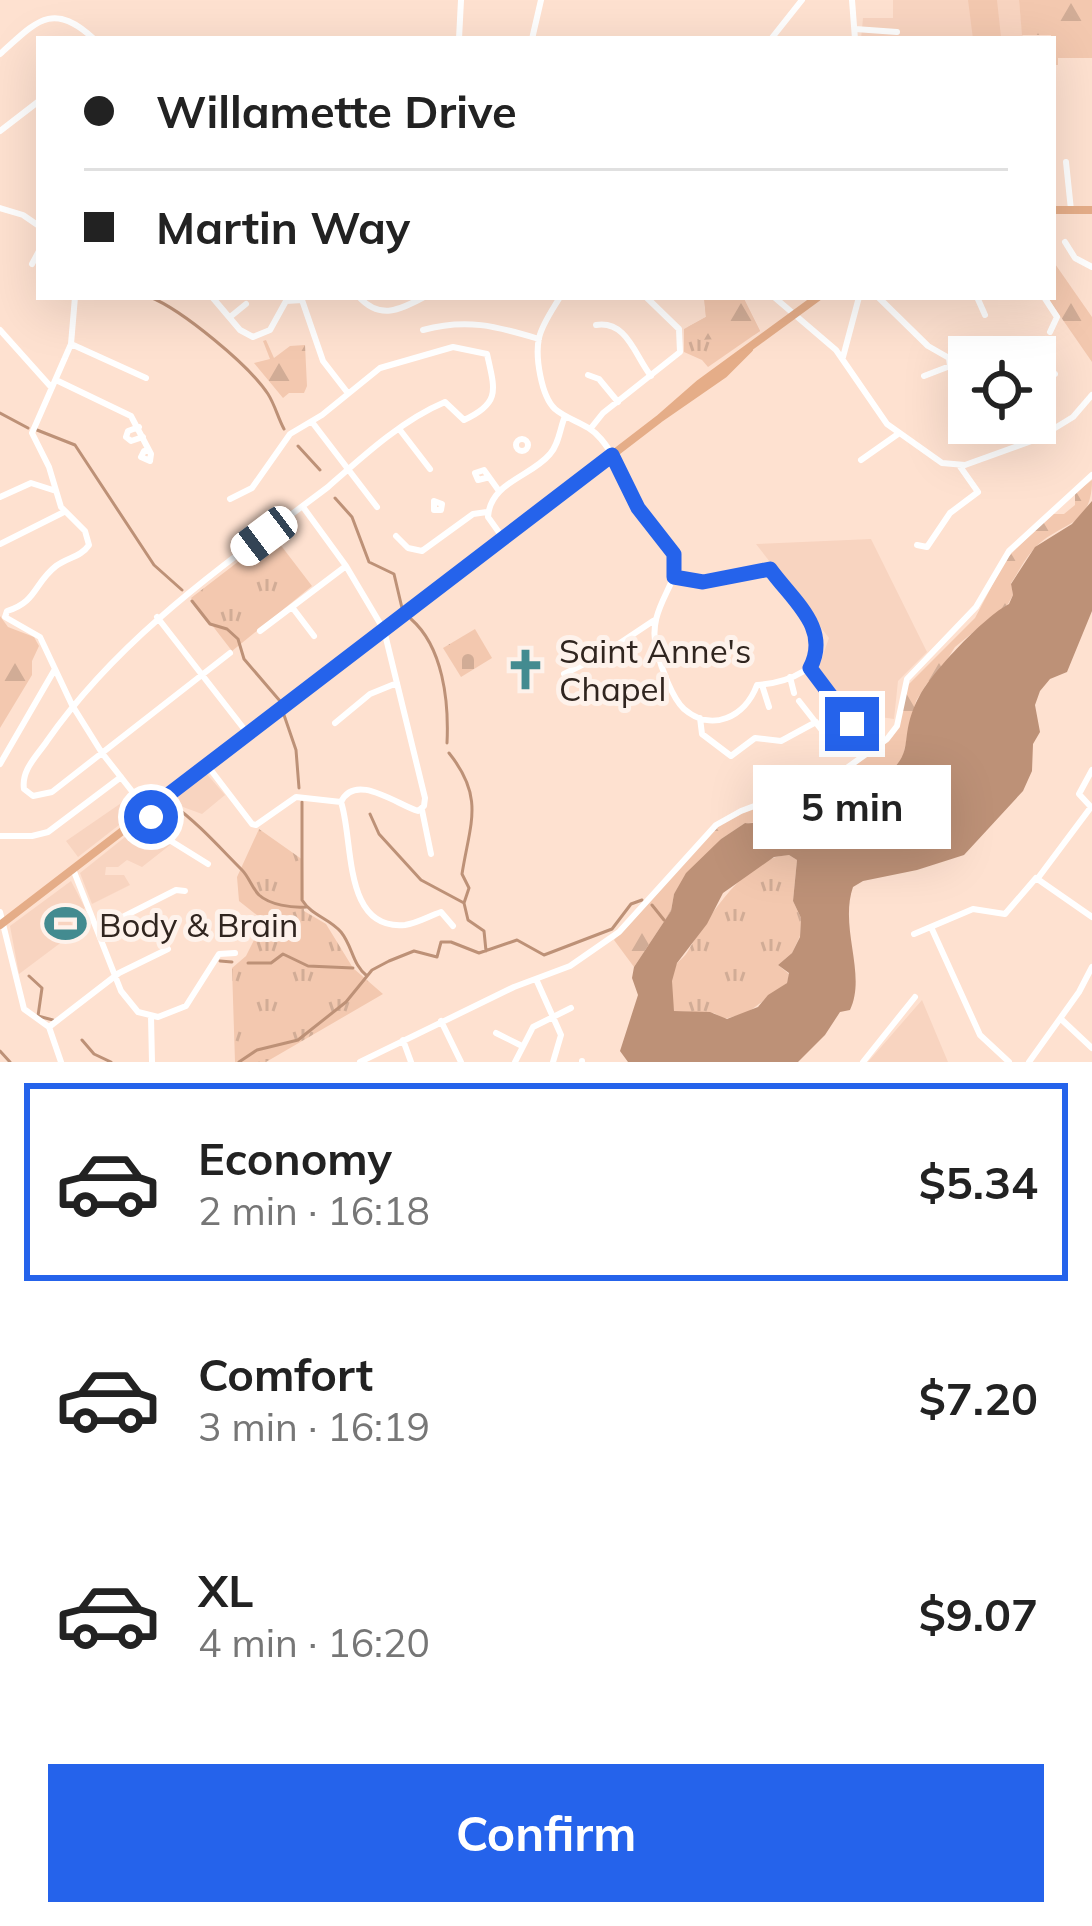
<!DOCTYPE html>
<html lang="en">
<head>
<meta charset="utf-8">
<style>
	:root { --surface:#fff; --page:#f6f6f6; --text:#222; --muted:#767676; --line:#e0e0e0; --accent:#2563eb }
	body { margin:0; font-family:Mulish,sans-serif; background:var(--page); color:var(--text); height:100vh; display:flex; flex-direction:column; font-size:45px; white-space:nowrap }
	* { box-sizing:border-box; margin:0 }
	p { font-size:39px; color:var(--muted) }
	.icon { flex:none; width:66px; height:66px; fill:none; stroke:currentColor; stroke-width:2; stroke-linecap:round; stroke-linejoin:round }
	.map { position:relative; height:1062px; overflow:hidden }
	.sheet { display:flex; flex-direction:column; background:var(--surface); flex:1 }
	.sheet>* { flex:none }
	.top-card { position:absolute; left:36px; top:36px; width:1020px; height:264px; border-radius:0px; box-shadow:0 12px 48px #0002; display:grid; align-content:center; height:264px; padding:0 48px; background:var(--surface) }
	.controls { position:absolute; left:948px; top:336px; display:grid; gap:24px }
	.controls a { display:grid; place-items:center; width:108px; height:108px; border-radius:0px; background:var(--surface); box-shadow:0 12px 48px #0002; font-size:60px }
	.end { position:absolute; width:54px; height:54px; margin:-27px; border:15px solid #2563eb; background:#fff; box-shadow:0 0 0 6px #fff }
	.from { border-radius:50% }
	.bubble { position:absolute; height:84px; border-radius:0px; background:var(--surface); box-shadow:0 12px 48px #0002; font-size:39px; font-weight:700; line-height:84px; text-align:center }
	.car { position:absolute; width:36px; height:72px; margin:-36px -18px; border-radius:15px; box-shadow:0 0 9px 3px #0007; background:linear-gradient(#fff 24%,#345 0 40%,#fff 0 76%,#345 0 86%,#fff 0) }
	.top-card b { display:flex; align-items:center; gap:42px; height:114px; font-size:45px }
	.top-card b+b { border-top:3px solid var(--line) }
	.top-card i { width:30px; height:30px; background:var(--text) }
	ul { padding:21px 0 0; list-style:none }
	li { display:flex; align-items:center; gap:36px; height:198px; margin:0 24px 18px; padding:0 24px; border:6px solid transparent; border-radius:0px }
	li div { flex:1 }
	li b { display:block; font-size:45px }
	li em { font-style:normal; font-weight:700 }
	li.active { border-color:var(--accent) }
	li>.icon { width:108px; height:108px; stroke-width:1.5 }
	.action { display:flex; gap:24px; margin-top:auto; padding:24px 48px }
	.action a { flex:1; height:138px; border-radius:0px; background:var(--accent); color:#fff; font-size:48px; font-weight:700; line-height:138px; text-align:center }
	.map>svg:first-child { display:block }
	.built { fill:#f8d4c0 }
	.grass { fill:url(#grass-tufts) }
	.forest { fill:url(#forest-firs) }
	.cemetery { fill:url(#cemetery-stones) }
	.pitch { fill:#f3c8af }
	.water { fill:#bd9177; fill-rule:evenodd }
	.lines { fill:none; stroke-linecap:round; stroke-linejoin:round }
	.stream { stroke:#bd9177; stroke-width:3 }
	.minor { stroke:#fff; stroke-width:6 }
	.major { stroke:#e5ad88; stroke-width:8 }
	.route { stroke:#2563eb; stroke-width:15 }
	.labels { text-anchor:middle; dominant-baseline:central; stroke-width:10; stroke-linejoin:round; paint-order:stroke }
	.poi-label { font-size:33px; fill:#30251f; stroke:#fef2eb; text-anchor:start }
</style>
</head>
<body>
<div class="map">
<svg width="1092" height="1062" viewBox="0 0 1092 1062">
	<defs>
		<pattern id="grass-tufts" width="24" height="20" patternUnits="userSpaceOnUse" patternTransform="scale(3)"><rect width="24" height="20" fill="#f3c8af"/><path d="M3 7l-1-3M5 7V3M7 7l1-3M15 17l-1-3M17 17v-4M19 17l1-3" fill="none" stroke="#d1ac96"/></pattern>
		<pattern id="forest-firs" width="22" height="20" patternUnits="userSpaceOnUse" patternTransform="scale(3)"><rect width="22" height="20" fill="#f3c8af"/><path d="M5 1l3.5 6h-7zM16 11l3.5 6h-7z" fill="#d1ac96"/></pattern>
		<pattern id="cemetery-stones" width="16" height="16" patternUnits="userSpaceOnUse" patternTransform="scale(3)"><rect width="16" height="16" fill="#f3c8af"/><path d="M2 7V4a2 2 0 0 1 4 0v3zM10 15v-3a2 2 0 0 1 4 0v3z" fill="#d1ac96"/></pattern>
	</defs>
	<rect width="100%" height="100%" fill="#fee1d0"/>
	<path class="built" d="M893 0H1019L1023 39H861L863 18H893Z
		M871 539 927 652 898 681 894 719 852 713 818 669 829 638 756 544Z
		M206 773 225 795 202 814 183 807 175 797Z
		M130 797 137 811 78 857 66 841Z
		M145 821 170 845 142 867 127 860 118 867H106L105 875H124L130 885 92 904 80 873Z
		M71 881 85 908 70 919 75 932 19 974 10 926Z
		M922 1000 948 1062H868Z"/>
	<path class="grass" d="M704 297H743L760 331 708 367 702 360 684 352V329L706 317Z
		M273 535 312 586 232 651 191 598Z
		M259 829 303 860 304 911 326 924 353 968 383 994 266 1062H235L232 968 246 956 260 928 258 916 239 901 237 877Z
		M789 855 797 860 793 901 801 918 800 936 792 953 778 965 789 974 787 983 747 1013 724 1019 714 1013 674 1011C671 997 669 979 676 965 679 960 685 957 688 951 707 919 746 856 789 855Z"/>
	<path class="forest" d="M1019 0H1092V58H1058V65H1054L1051 35H1022Z
		M1053 261 1092 317V362L1047 297H1053Z
		M704 297H743L760 331 754 335 755 329 750 324 719 339 699 340 688 327 706 317Z
		M266 340 274 358 290 346 305 345 307 386 304 393H289L283 398 254 363 270 359 263 341Z
		M1092 480C1092 530 1058 521 1033 550 1024 560 1018 573 1011 583L1013 595 1008 604 955 647 936 677 926 685 916 701 901 764C881 783 848 803 821 799L812 809C788 810 767 824 745 823L721 839 684 881 674 894 671 911 634 967 614 940 718 826 740 813 823 783 893 736 906 687 975 618 1006 559 1051 514H1064L1075 505V493Z
		M0 616 8 627 34 637 39 646 32 661V675L0 728Z"/>
	<path class="cemetery" d="M475 629 492 658 461 677 443 648Z"/>
	<path class="pitch" d="M968 0H997L1001 37 973 39Z"/>
	<path class="water" d="M1092 501V611L1067 672 1050 679 1040 691 1035 705 1040 732 1033 744 1032 771 1023 791 964 855 917 870 863 881 853 887C839 928 867 974 850 1010L840 1012 825 1035 798 1062H628L620 1051 638 995 632 978 634 967 671 911 674 894 686 873 721 839 745 823C766 825 787 810 812 809L821 799C837 802 849 796 862 789 927 755 892 746 920 695 933 671 985 616 1009 604L1013 595 1011 584 1035 547 1072 524ZM774 857 789 855 797 860 793 901 801 918 800 937 792 953 778 965 789 973 787 983 768 995 758 1007 727 1019 710 1012 674 1011 672 981 677 963 707 924 723 893Z"/>
	<g class="lines">
		<path class="stream" d="M150 297C182 310 249 365 268 394 275 405 278 418 284 429
			M0 413 28 428
			M37 430 75 445 154 565 182 590
			M298 446 320 470
			M335 498 352 517 369 562 394 574 402 608
			M192 601 210 624 227 629 238 639 244 659 280 701
			M411 619C443 647 449 701 447 743
			M284 715 296 750 299 788
			M449 753C485 798 470 823 462 874L469 888 464 903 468 920 484 931 486 951
			M302 802V900C312 916 329 918 341 932 353 947 352 964 367 976
			M172 804C199 824 219 847 242 870 249 877 252 888 259 895 270 905 292 908 306 907
			M370 814 379 834 421 880 464 903
			M652 905 664 920
			M220 961 232 962
			M248 963H271L283 954 308 966 353 968
			M29 976 42 988 38 1016 53 1020
			M82 1040 94 1054 111 1062
			M0 1051 10 1062
			M239 1062 257 1050 298 1040 346 1002 372 970 389 961 414 951 437 957 441 942H451L479 953 517 940 544 955 612 929 631 904 642 900"/>
		<path class="minor" d="M852 0 855 39
			M855 29 897 32
			M459 39 461 0
			M532 39 541 0
			M771 39 802 0
			M0 54C36 22 52 0 94 39
			M0 131 39 101
			M1066 162 1071 210
			M0 208 23 215 39 226
			M1065 242 1075 258 1092 267
			M32 264 39 251
			M75 297 71 344 32 433 49 467 61 507 85 531 89 545C81 557 68 557 56 566 34 583 37 602 7 611L5 617 40 637 72 705 102 753 171 841 208 864
			M212 297 240 330 253 337 270 330 286 301 302 300 323 361 347 392
			M359 297C380 320 400 310 424 297
			M560 297C553 309 542 324 539 338 535 356 541 396 555 409 569 421 588 423 601 439 623 465 629 500 651 526 659 535 670 543 674 555 685 581 644 607 657 651 661 667 672 698 684 709 712 733 745 717 757 685 784 683 833 669 817 631 808 612 783 587 770 569L703 582 674 577
			M774 297 836 350 887 424 942 463 965 465 1037 439 1073 417 1092 395
			M878 297 928 346 949 358 950 366 924 376
			M977 297 985 315
			M1044 297 1057 317 1050 332
			M230 317 246 304
			M596 325C627 320 635 356 651 376
			M0 330 51 387
			M423 330C466 318 496 326 539 339
			M71 344 146 378
			M843 357 859 297
			M588 375 599 379 618 402
			M1035 379 1055 374
			M56 380 131 416 151 454 150 461
			M312 422 377 507
			M139 427 128 431 126 437 131 441 143 437
			M591 428 603 413 680 352 679 329 646 297
			M400 430 430 469
			M516 445a6 6 0 1 1 12 0a6 6 0 1 1-12 0Z
			M149 451H144L141 457 150 461
			M861 460 898 434
			M486 478 478 480 475 473 484 470 499 491
			M0 497 31 483 56 491
			M434 501 442 504 441 510H434Z
			M303 507 346 566 384 630 425 798 424 806 418 811C396 804 355 772 341 802 354 840 342 931 405 925 418 923 429 916 441 912L453 926
			M396 536 408 548 422 551 473 514 487 512
			M503 538 488 517C490 482 531 477 550 454 559 444 560 428 565 416
			M0 544 64 512
			M917 545 927 547 950 513 978 492 959 465
			M292 607 314 636
			M157 617 248 734
			M260 631 346 566
			M230 653 52 792 33 796 24 789C21 770 37 756 47 741 122 634 226 564 328 487 363 456 402 420 445 402L464 420C501 403 495 390 487 354L453 347 380 368 322 415 290 434 252 488 230 499
			M564 674 602 655 653 621
			M790 677 794 693
			M762 685 769 707
			M799 701 831 742H839L852 727 810 668
			M700 718 702 734 731 756 755 738 781 741 816 722
			M335 723 370 694 397 683
			M0 764 55 669
			M207 765 252 824 256 825 296 797 341 802
			M422 810 431 854
			M0 836H32L48 832 121 777
			M73 869 121 991 138 1012 158 1017 186 1006 219 954 235 953
			M1038 878 1091 807 1079 794 1092 770
			M0 912 24 1009 49 1027 61 1062
			M931 927 980 1035 1009 1062
			M97 930 176 890 185 891
			M914 934 973 909 1005 914 1036 878 1092 917
			M536 979 561 1035 553 1062
			M151 1016 152 1062
			M1061 1019 1092 1048
			M441 1021 461 1062
			M49 1027 119 973 168 949
			M496 1033 522 1046
			M403 1040 411 1062
			M360 1062 514 987 570 966 619 932 716 825 741 811 837 775 887 739 897 726 907 679 976 607 1009 551 1092 475
			M515 1062 533 1027 571 1008
			M582 1062V1061
			M863 1062 915 997
			M1029 1062 1079 992 1092 967"/>
		<path class="major" d="M1053 210H1092
			M659 419 699 384 818 297
			M0 925 659 419 724 374 749 349"/>
	</g>
	<g class="lines">
		<path class="route" d="M151 817 147 812 151 808 612 455 638 508 674 554V577L703 582 770 569C793 601 831 628 810 668L852 724"/>
	</g>
	<defs>
		<symbol id="church-bare" viewBox="-9 -9 18 18"><path d="M-1.2-6h2.4v3.5h3.3v2.4h-3.3V6h-2.4V-.1h-3.3v-2.4h3.3Z" fill="#438b90" stroke="#fef2eb" stroke-width="2.5" paint-order="stroke"/></symbol>
		<symbol id="stadium-bare" viewBox="-9 -9 18 18"><path d="M0-5a6.5 5 0 1 0 0 10a6.5 5 0 1 0 0-10ZM-3.5-1.8h7v3.6h-7Z" fill="#438b90" stroke="#fef2eb" stroke-width="2.5" paint-order="stroke"/></symbol>
	</defs>
	<g fill-rule="evenodd">
		<use href="#church-bare" x="496" y="640" width="59" height="59"/>
		<use href="#stadium-bare" x="36" y="894" width="59" height="59"/>
	</g>
	<g class="labels">
		<g class="poi-label">
			<text x="559" y="650">Saint Anne's<tspan x="559" dy="38">Chapel</tspan></text>
			<text x="99" y="924">Body &amp; Brain</text>
		</g>
	</g>
</svg>
<div class="controls">
<a><svg class="icon" aria-label="locate" viewBox="0 0 24 24"><circle cx="12" cy="12" r="6"/><path d="M12 2v4M12 18v4M2 12h4M18 12h4"/></svg></a>
</div>
<i class="end from" style="left:151px;top:817px"></i>
<i class="end" style="left:852px;top:724px"></i>
<div class="bubble" style="left:753px;top:765px;width:198px">5 min</div>
<i class="car" style="left:264px;top:536px;rotate:233deg"></i>
<div class="top-card">
<b><i class="from"></i>Willamette Drive</b>
<b><i></i>Martin Way</b>
</div>
</div>
<section class="sheet">
<ul>
<li class="active"><svg class="icon" aria-label="car" viewBox="0 0 24 24"><path d="M5 17H2v-5l4-1 3-4h7l3 4 3 1v5h-3M9 17h6M6 11h13"/><circle cx="7" cy="17" r="2"/><circle cx="17" cy="17" r="2"/></svg><div><b>Economy</b><p>2 min · 16:18</p></div><em>$5.34</em></li>
<li><svg class="icon" aria-label="car" viewBox="0 0 24 24"><path d="M5 17H2v-5l4-1 3-4h7l3 4 3 1v5h-3M9 17h6M6 11h13"/><circle cx="7" cy="17" r="2"/><circle cx="17" cy="17" r="2"/></svg><div><b>Comfort</b><p>3 min · 16:19</p></div><em>$7.20</em></li>
<li><svg class="icon" aria-label="car" viewBox="0 0 24 24"><path d="M5 17H2v-5l4-1 3-4h7l3 4 3 1v5h-3M9 17h6M6 11h13"/><circle cx="7" cy="17" r="2"/><circle cx="17" cy="17" r="2"/></svg><div><b>XL</b><p>4 min · 16:20</p></div><em>$9.07</em></li>
</ul>
<div class="action"><a>Confirm</a></div>
</section>
</body>
</html>
